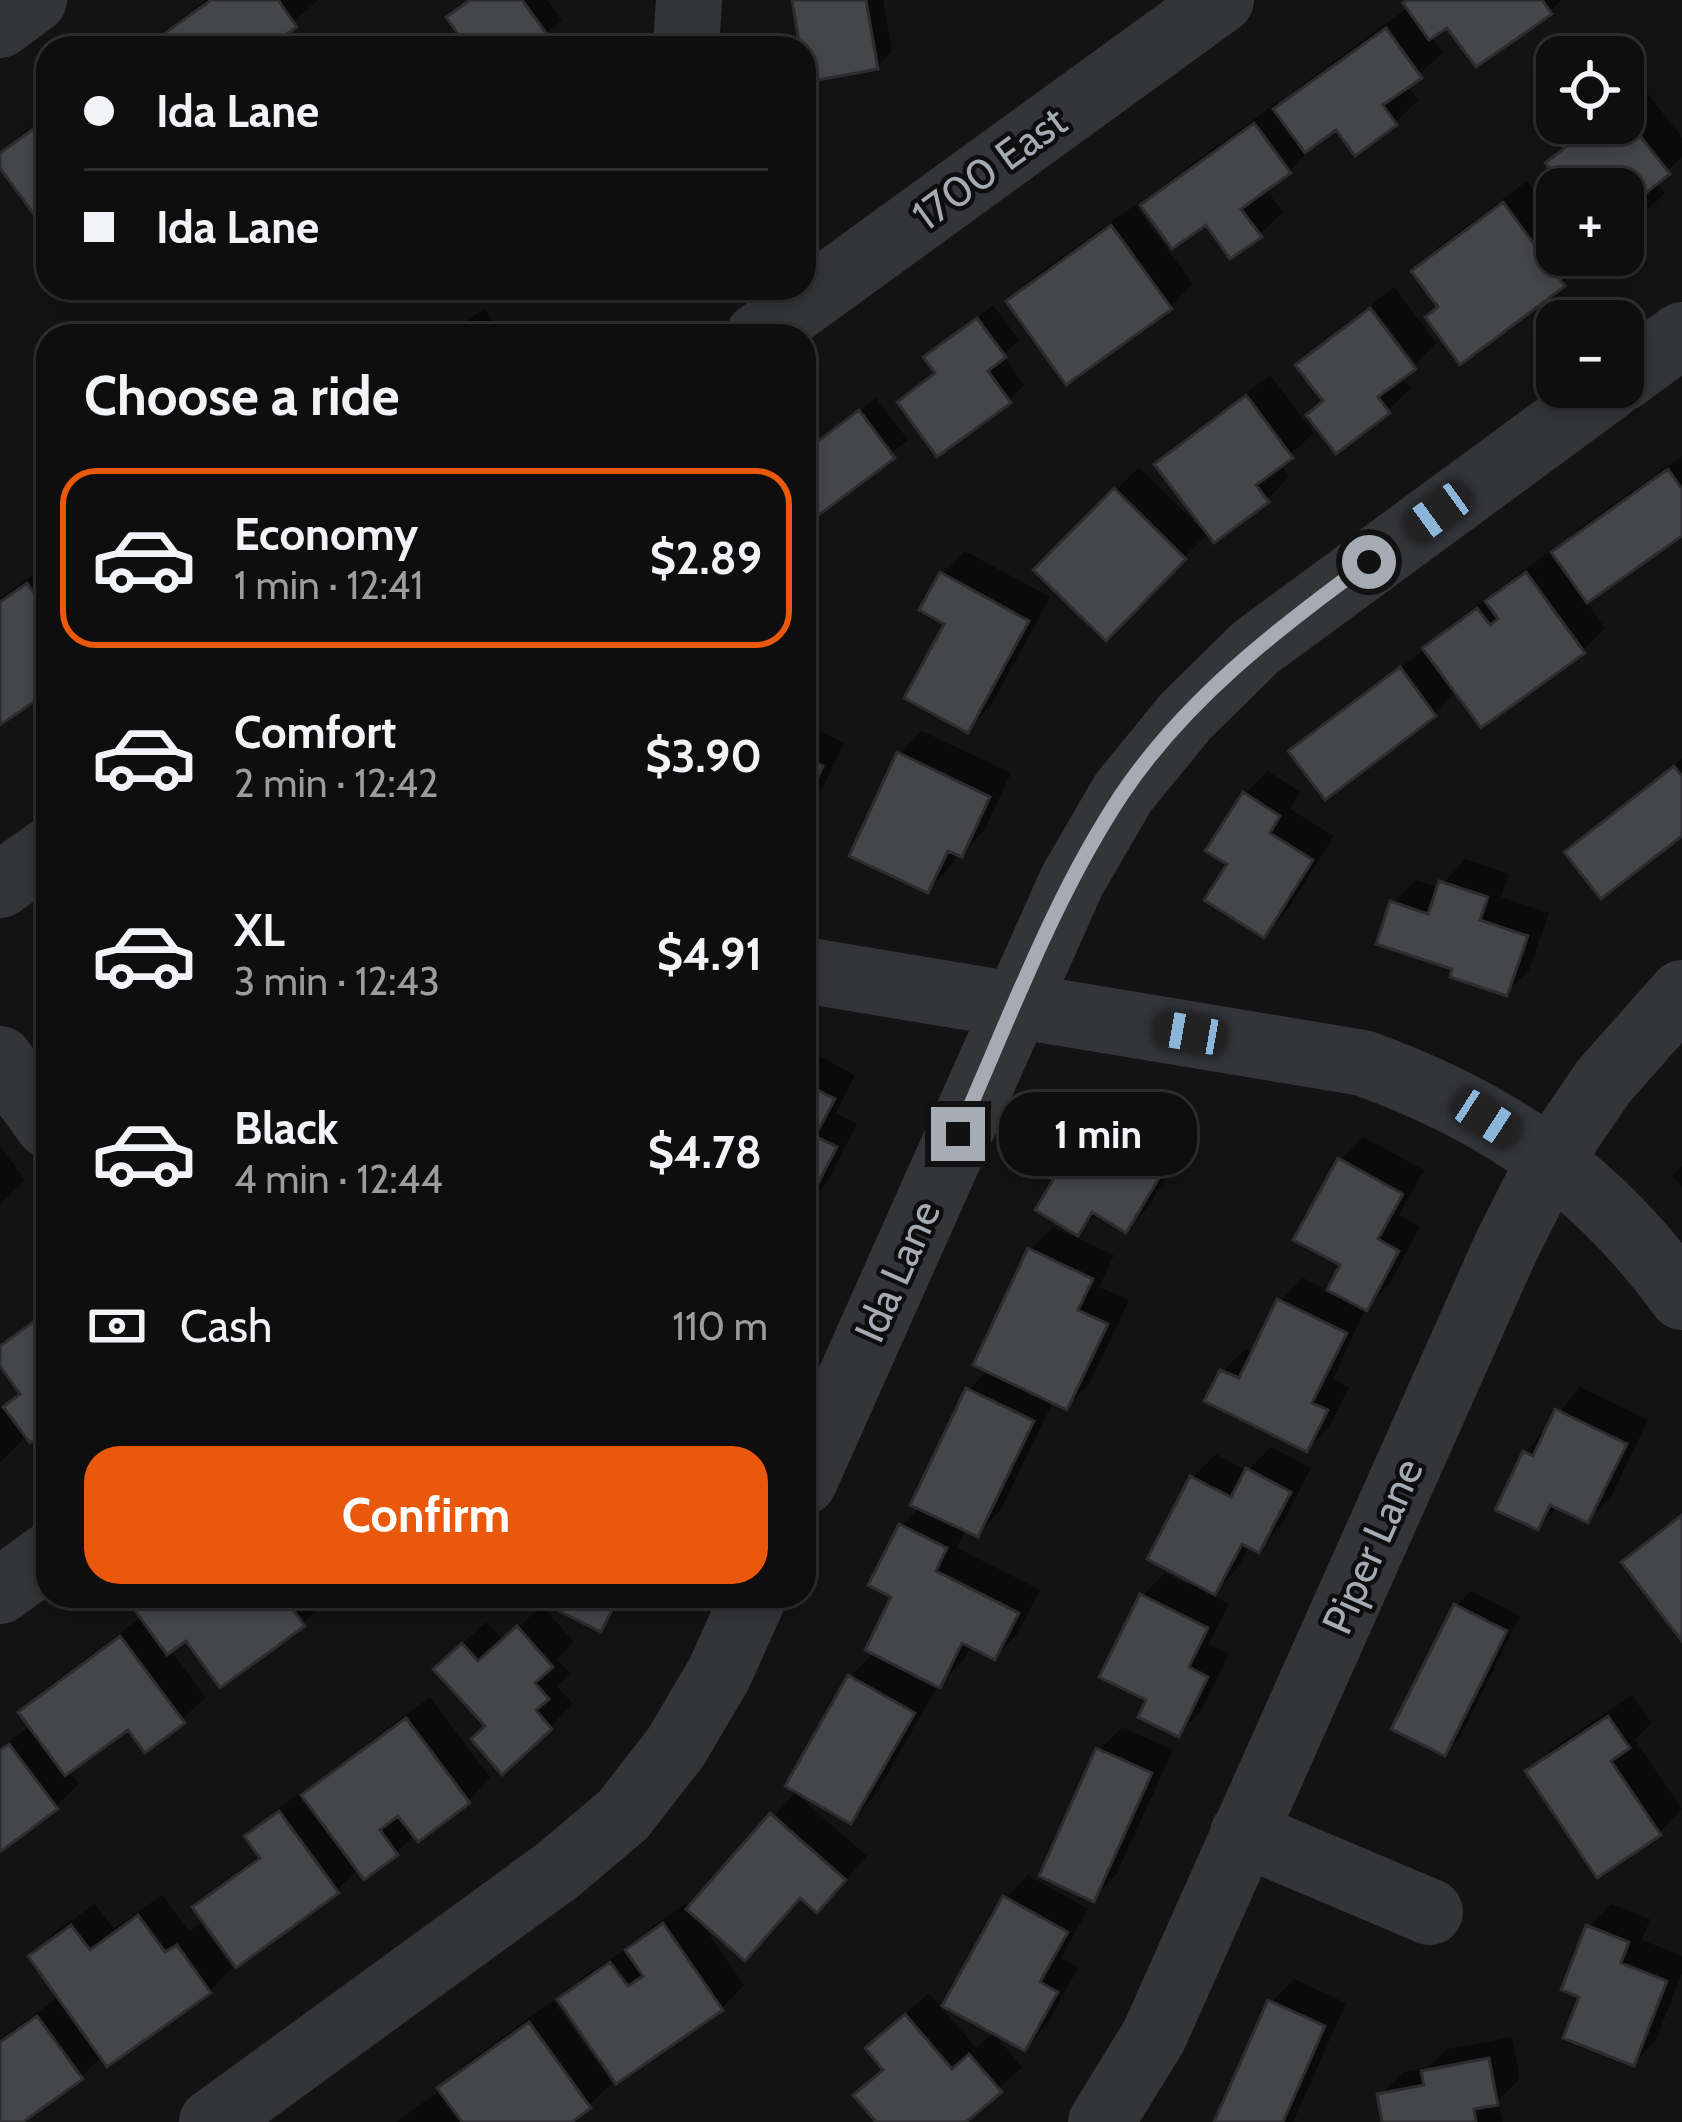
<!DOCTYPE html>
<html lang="en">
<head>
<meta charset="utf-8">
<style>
	:root { --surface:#0e0e0f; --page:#171718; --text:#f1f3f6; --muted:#9b9c9e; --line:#2e2e2f; --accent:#ea580c }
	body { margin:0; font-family:Cabin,sans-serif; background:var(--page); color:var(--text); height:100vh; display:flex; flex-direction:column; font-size:45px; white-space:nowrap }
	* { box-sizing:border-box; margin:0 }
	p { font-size:39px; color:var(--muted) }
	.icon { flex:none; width:66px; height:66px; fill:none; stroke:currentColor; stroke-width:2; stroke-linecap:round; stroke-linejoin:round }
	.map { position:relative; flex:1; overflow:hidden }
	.panel { position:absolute; left:36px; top:324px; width:780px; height:1284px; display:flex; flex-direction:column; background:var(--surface); border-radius:36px; box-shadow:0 6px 18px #0003,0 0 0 3px var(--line) }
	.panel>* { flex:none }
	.guide { position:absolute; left:36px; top:36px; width:780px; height:264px; border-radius:36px; box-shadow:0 6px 18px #0003,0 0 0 3px var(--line); display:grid; align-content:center; height:264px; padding:0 48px; background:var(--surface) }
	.controls { position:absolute; left:1536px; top:36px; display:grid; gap:24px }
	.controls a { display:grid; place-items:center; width:108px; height:108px; border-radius:24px; background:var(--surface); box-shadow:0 6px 18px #0003,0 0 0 3px var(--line); font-size:60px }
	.end { position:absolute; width:54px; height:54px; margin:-27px; border:15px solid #a5abb3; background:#111; box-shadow:0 0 0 6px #111 }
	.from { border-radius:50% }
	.bubble { position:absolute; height:84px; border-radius:36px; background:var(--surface); box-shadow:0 6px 18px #0003,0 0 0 3px var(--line); font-size:39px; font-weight:700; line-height:84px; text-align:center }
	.car { position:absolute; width:36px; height:72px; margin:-36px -18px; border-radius:15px; box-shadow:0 0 9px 3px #0007; background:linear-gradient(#222 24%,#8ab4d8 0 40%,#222 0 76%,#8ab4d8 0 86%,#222 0) }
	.guide b { display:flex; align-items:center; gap:42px; height:114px; font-size:45px }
	.guide b+b { border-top:3px solid var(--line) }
	.guide i { width:30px; height:30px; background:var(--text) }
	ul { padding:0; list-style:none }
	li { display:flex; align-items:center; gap:36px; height:180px; margin:0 24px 18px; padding:0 24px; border:6px solid transparent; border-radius:36px }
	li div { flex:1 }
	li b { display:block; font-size:45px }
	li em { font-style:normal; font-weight:700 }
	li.selected { border-color:var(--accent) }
	li>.icon { width:108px; height:108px; stroke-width:1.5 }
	h2 { padding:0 48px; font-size:54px; line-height:144px }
	.pay { display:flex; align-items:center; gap:30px; height:132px; padding:0 48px; font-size:45px }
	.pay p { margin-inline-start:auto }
	.cta { display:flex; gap:24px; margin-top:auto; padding:24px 48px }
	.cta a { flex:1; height:138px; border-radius:36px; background:var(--accent); color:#fff; font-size:48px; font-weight:700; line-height:138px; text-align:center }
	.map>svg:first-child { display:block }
	.shadow { fill:#0007 }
	.building { fill:#444649; stroke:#2d2d30; stroke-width:3 }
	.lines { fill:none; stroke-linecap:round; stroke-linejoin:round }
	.minor { stroke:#343539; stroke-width:66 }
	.route { stroke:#a5abb3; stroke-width:15 }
	.labels { text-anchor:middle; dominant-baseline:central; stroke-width:9; stroke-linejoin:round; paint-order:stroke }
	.street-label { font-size:42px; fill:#a5abb3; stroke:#0e0e0f }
</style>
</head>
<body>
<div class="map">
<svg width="1682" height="2122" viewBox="0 0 1682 2122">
	<rect width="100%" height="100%" fill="#131314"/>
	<path class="shadow" d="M206 0H316L317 1 275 38 282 48H142Z
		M469 0H547L562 20 529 48H472L450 18Z
		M795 0H883L892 51 877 67 809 79Z
		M1410 0H1561L1550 12 1448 23 1431 36 1443 53 1407 85 1418 100 1395 123 1337 126 1310 146 1312 148 1289 171 1265 188 1283 212 1260 234 1144 205 1167 182 1278 102 1280 105 1299 87 1409 7Z
		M1642 86 1682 138V157L1656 181 1665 193 1623 231V189H1569L1549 163 1594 123H1623V101Z
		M48 115V203L0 163V155L20 135Z
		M1527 181 1557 222V255H1582L1586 261 1563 283 1461 361 1440 305 1415 271 1437 248Z
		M1135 205 1193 284 1170 307 1010 301 1032 278Z
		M1394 287 1436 343 1416 364 1371 305Z
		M993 305 1019 340 1003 356 1024 385 1009 400 901 402 937 371 927 358Z
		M1366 308 1412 368 1401 376 1411 388 1388 411 1326 399 1299 365Z
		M484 309 504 336H445Z
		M1270 375 1314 433 1280 464 1289 477 1267 500 1209 532 1106 637 1037 570 1139 467 1205 533 1208 530 1158 464 1181 441Z
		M876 398 908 440 804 522V451Z
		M1682 456V532L1585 600 1605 628 1583 650 1457 691 1434 714 1292 752 1314 729 1426 649 1449 626 1550 551 1552 555 1578 529Z
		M965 551 1050 597 990 707 967 729 942 574Z
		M48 565V688L0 721V598Z
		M810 726 844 743 804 827V732Z
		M922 731 1011 773 984 831 961 854 958 852 950 867 928 890 899 754Z
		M1682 759V832L1583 837Z
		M1268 771 1300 792 1290 809 1334 836 1286 912 1263 935 1231 863 1245 794Z
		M1465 859 1509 874 1501 897 1549 913 1529 970 1506 993 1456 968 1393 903 1416 880 1440 888Z
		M804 1048 855 1075 836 1113 857 1124 825 1185 804 1207Z
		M1131 1093 1193 1131 1149 1206 1126 1229 1098 1212 1077 1232 1071 1155Z
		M1363 1137 1424 1170 1399 1215 1420 1227 1389 1285 1365 1309 1333 1379 1349 1387 1330 1426 1307 1449 1222 1372 1245 1349 1255 1353 1280 1301 1303 1278 1330 1291 1344 1264 1340 1160Z
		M0 1146 25 1180 0 1204Z
		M1682 1166V1187L1672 1176Z
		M804 1219 813 1223 804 1243Z
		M1053 1227 1114 1255 1099 1287 1129 1300 1090 1383 1067 1406 1054 1400 1000 1511 977 1534 966 1528 957 1548 1040 1590 1017 1634 995 1657 971 1644 963 1661 940 1684 915 1672 913 1677 936 1689 874 1797 851 1820 850 1677 875 1652 895 1596 872 1584 902 1525 921 1506 969 1390 989 1369 1030 1250Z
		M48 1314V1426L28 1435 0 1463V1404L4 1410 22 1391 0 1361V1348L15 1332V1338Z
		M1580 1387 1648 1420 1611 1497 1588 1520 1559 1506 1538 1527 1525 1453Z
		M1271 1447 1311 1468 1281 1526 1258 1549 1250 1545 1237 1569 1211 1595 1229 1604 1209 1644 1229 1654 1201 1711 1178 1734 1150 1698 1142 1596 1165 1573 1189 1585 1192 1580 1151 1558 1193 1477 1216 1454 1247 1471Z
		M1682 1513V1636L1625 1562Z
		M1471 1591 1520 1616 1460 1737 1444 1752 1456 1606Z
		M156 1596H322L326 1600 303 1623 187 1637 170 1649 206 1698 146 1749 128 1725 68 1770 79 1784 56 1807 0 1848V1748L31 1725 22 1712 44 1690 143 1616 140 1612Z
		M536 1596H628L601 1628Z
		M542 1606 574 1642 557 1659 570 1674 557 1686 573 1704 550 1727 488 1726 460 1646 486 1622 503 1640Z
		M1632 1695 1651 1723 1635 1740 1682 1809 1659 1832 1529 1772 1552 1749Z
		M430 1697 490 1778 468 1801 416 1833 396 1853 359 1868 337 1890 196 1908 219 1885 261 1854 248 1836 271 1814 304 1790 307 1794 328 1773Z
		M1122 1727 1173 1750 1116 1875 1093 1898 1099 1750Z
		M795 1793 867 1856 840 1886 699 1920 744 1985 722 2008 617 2080 561 1999 584 1976 635 1943 652 1927 687 1903 691 1908Z
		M1028 1875 1088 1909 1061 1958 1078 1968 1047 2025 1024 2048 1006 1898Z
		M162 1895 189 1931 201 1924 232 1968 209 1991 102 2056 81 2077 17 2122H0V2039L60 1996 31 1956 54 1933 95 1904 114 1929Z
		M1611 1904 1650 1919 1642 1940 1682 1956V1973L1656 2040 1633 2063 1583 1996 1588 1927Z
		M1294 1979 1346 2003 1293 2122H1217L1271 2002Z
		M929 1993 976 2048 993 2033 1022 2067 962 2122H880L891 2026Z
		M553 2001 612 2083 589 2106 567 2122H396L442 2089 464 2065Z
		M1512 2037 1520 2079 1498 2100 1503 2122H1385L1380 2095 1403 2072 1429 2067 1447 2049Z"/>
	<path class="building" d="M211 0H278L297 27 266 48H144Z
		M470 0H522L549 37 534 48H468L446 17Z
		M792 0H866L878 69 807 82 804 48H800Z
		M1407 0H1542L1552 14 1476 67 1447 28 1429 40 1403 3Z
		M1386 28 1422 78 1383 105 1397 125 1355 156 1336 130 1305 153 1273 109Z
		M1623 114 1670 174 1633 203 1644 218 1623 234V189H1566L1545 163 1597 123H1623Z
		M48 118V206L35 216 0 168V153Z
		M1254 123 1291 173 1241 209 1262 237 1230 259 1206 225 1172 249 1140 205Z
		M1503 202 1565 286 1460 365 1425 317 1438 307 1411 271Z
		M1111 225 1172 309 1066 385 1006 301Z
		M1370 308 1416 369 1378 397 1390 413 1336 454 1306 415 1323 401 1295 365Z
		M977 318 1006 357 988 371 1011 403 937 457 897 402 935 373 923 357Z
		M1246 395 1293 458 1256 485 1269 502 1214 543 1154 464Z
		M859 410 895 458 804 526V452Z
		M1668 469 1682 489V536L1587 603 1551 552Z
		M1114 488 1186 559 1106 641 1033 570Z
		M940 572 1029 621 968 733 904 698 944 624 919 610Z
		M1526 572 1585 653 1481 728 1422 648 1477 608 1490 625 1498 619 1485 601Z
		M27 583 48 612V692L0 725V602Z
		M1400 667 1436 716 1325 800 1288 751Z
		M897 752 990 797 962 857 948 851 928 893 849 856Z
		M804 757 823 766 804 807Z
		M1674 766 1682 776V836L1601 899 1564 852Z
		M1243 792 1280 816 1270 833 1313 860 1264 938 1204 900 1227 864 1205 851Z
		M1439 881 1488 897 1480 920 1528 936 1507 996 1450 977 1452 969 1376 944 1390 901 1428 914Z
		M804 1083 835 1099 815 1136 837 1147 804 1210Z
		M1105 1114 1173 1155 1126 1233 1092 1212 1078 1236 1035 1210 1069 1153 1078 1159Z
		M1338 1158 1403 1194 1378 1239 1399 1251 1367 1311 1327 1290 1340 1265 1293 1240Z
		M1028 1248 1093 1279 1078 1310 1108 1324 1067 1410 973 1365Z
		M1277 1299 1347 1333 1312 1403 1328 1410 1307 1452 1204 1401 1220 1370 1239 1378Z
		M48 1311V1430L30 1443 3 1407 20 1394 0 1366V1346Z
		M966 1388 1034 1421 978 1537 910 1505Z
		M1555 1409 1627 1444 1588 1523 1550 1505 1538 1530 1495 1510 1523 1451 1533 1456Z
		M1246 1468 1291 1492 1259 1553 1242 1544 1215 1595 1147 1559 1190 1476 1231 1497Z
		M1682 1515V1641L1621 1562Z
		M899 1524 947 1548 936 1571 1019 1613 995 1660 962 1643 940 1688 865 1650 891 1597 868 1585Z
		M1140 1594 1208 1628 1189 1667 1208 1677 1179 1737 1138 1717 1146 1700 1099 1677Z
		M158 1596H283L305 1626 220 1688 186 1641 167 1655 136 1612Z
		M529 1596H619L601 1632Z
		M1454 1604 1507 1631 1445 1756 1391 1729Z
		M517 1626 553 1667 535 1683 549 1699 536 1710 552 1729 502 1775 471 1739 485 1726 433 1669 462 1643 478 1661Z
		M120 1636 185 1723 145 1753 128 1730 65 1776 18 1712Z
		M848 1675 915 1713 851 1824 785 1786Z
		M1608 1716 1630 1748 1611 1761 1661 1835 1597 1878 1525 1771Z
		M406 1718 470 1803 418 1842 398 1816 380 1830 398 1855 364 1880 301 1795Z
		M9 1744 58 1809 0 1852V1750Z
		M1096 1748 1152 1773 1094 1902 1039 1876Z
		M279 1811 339 1893 236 1968 192 1907 260 1858 244 1836Z
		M770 1813 846 1880 817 1913 800 1898 745 1961 686 1909Z
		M1003 1896 1068 1932 1040 1982 1058 1992 1025 2051 942 2006Z
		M138 1915 165 1952 177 1945 211 1993 107 2067 28 1956 71 1925 90 1950Z
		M663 1923 723 2010 616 2084 557 1999 610 1962 628 1986 643 1976 625 1950Z
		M1586 1925 1629 1942 1621 1963 1667 1981 1634 2066 1563 2038 1579 1997 1561 1990Z
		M1268 2000 1325 2026 1283 2122H1214Z
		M905 2014 952 2069 969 2054 1002 2092 966 2122H876L853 2095 883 2070 865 2048Z
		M37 2016 83 2079 23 2122H0V2042Z
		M529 2022 591 2108 572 2122H462L437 2088Z
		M1489 2058 1498 2105 1474 2109 1476 2122H1382L1377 2094 1424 2085 1421 2071Z"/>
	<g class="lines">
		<path class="minor" d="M0 25 34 0
			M686 48 689 0
			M758 336 1221 0
			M1623 378 1682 335
			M0 885 48 851
			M804 970 1363 1063C1499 1112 1597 1180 1682 1297
			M0 1059 48 1125
			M804 1482 1072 881 1123 793 1185 717 1255 648 1610 387
			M0 1591 48 1556
			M1243 1833 1430 1912
			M212 2122 558 1870 623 1815 676 1747 719 1674 754 1596
			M1101 2122 1154 2036 1506 1247 1550 1160 1604 1081 1682 993"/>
	</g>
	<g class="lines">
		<path class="route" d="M958 1134C1009 1020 1053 898 1122 794 1186 699 1277 629 1369 562"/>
	</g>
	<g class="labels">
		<g class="street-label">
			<text transform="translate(989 168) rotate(-36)">1700 East</text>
			<text transform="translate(897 1271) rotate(-66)">Ida Lane</text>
			<text transform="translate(1372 1546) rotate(-66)">Piper Lane</text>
		</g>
	</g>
</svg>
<div class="controls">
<a><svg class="icon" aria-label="locate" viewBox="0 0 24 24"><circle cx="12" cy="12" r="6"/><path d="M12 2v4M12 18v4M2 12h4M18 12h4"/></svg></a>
<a>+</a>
<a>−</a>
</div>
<i class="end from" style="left:1369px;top:562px"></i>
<i class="end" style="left:958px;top:1134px"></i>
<div class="bubble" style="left:999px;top:1092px;width:198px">1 min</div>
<i class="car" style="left:1438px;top:512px;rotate:234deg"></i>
<i class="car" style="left:1190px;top:1033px;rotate:280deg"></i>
<i class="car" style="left:1486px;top:1118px;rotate:123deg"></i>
<div class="guide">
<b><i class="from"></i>Ida Lane</b>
<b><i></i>Ida Lane</b>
</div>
<section class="panel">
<h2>Choose a ride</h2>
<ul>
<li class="selected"><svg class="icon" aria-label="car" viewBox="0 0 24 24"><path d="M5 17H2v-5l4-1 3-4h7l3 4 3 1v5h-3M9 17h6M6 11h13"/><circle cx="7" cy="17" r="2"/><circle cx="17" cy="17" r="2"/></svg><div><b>Economy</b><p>1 min · 12:41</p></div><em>$2.89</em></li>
<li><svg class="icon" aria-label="car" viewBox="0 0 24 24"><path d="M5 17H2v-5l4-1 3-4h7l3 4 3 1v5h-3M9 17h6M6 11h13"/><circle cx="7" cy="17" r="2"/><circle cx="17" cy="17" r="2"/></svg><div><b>Comfort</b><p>2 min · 12:42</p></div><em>$3.90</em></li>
<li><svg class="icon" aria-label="car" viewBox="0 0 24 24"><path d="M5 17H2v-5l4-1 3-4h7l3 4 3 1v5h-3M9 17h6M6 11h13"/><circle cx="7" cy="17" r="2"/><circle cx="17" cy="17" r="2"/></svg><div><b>XL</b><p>3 min · 12:43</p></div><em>$4.91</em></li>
<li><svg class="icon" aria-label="car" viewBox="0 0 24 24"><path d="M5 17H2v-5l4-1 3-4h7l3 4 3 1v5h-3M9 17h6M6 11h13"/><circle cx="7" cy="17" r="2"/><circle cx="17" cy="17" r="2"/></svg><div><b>Black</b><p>4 min · 12:44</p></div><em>$4.78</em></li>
</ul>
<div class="pay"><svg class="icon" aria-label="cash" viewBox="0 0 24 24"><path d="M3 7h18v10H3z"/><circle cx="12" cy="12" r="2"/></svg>Cash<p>110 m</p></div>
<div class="cta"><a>Confirm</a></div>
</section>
</div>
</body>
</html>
